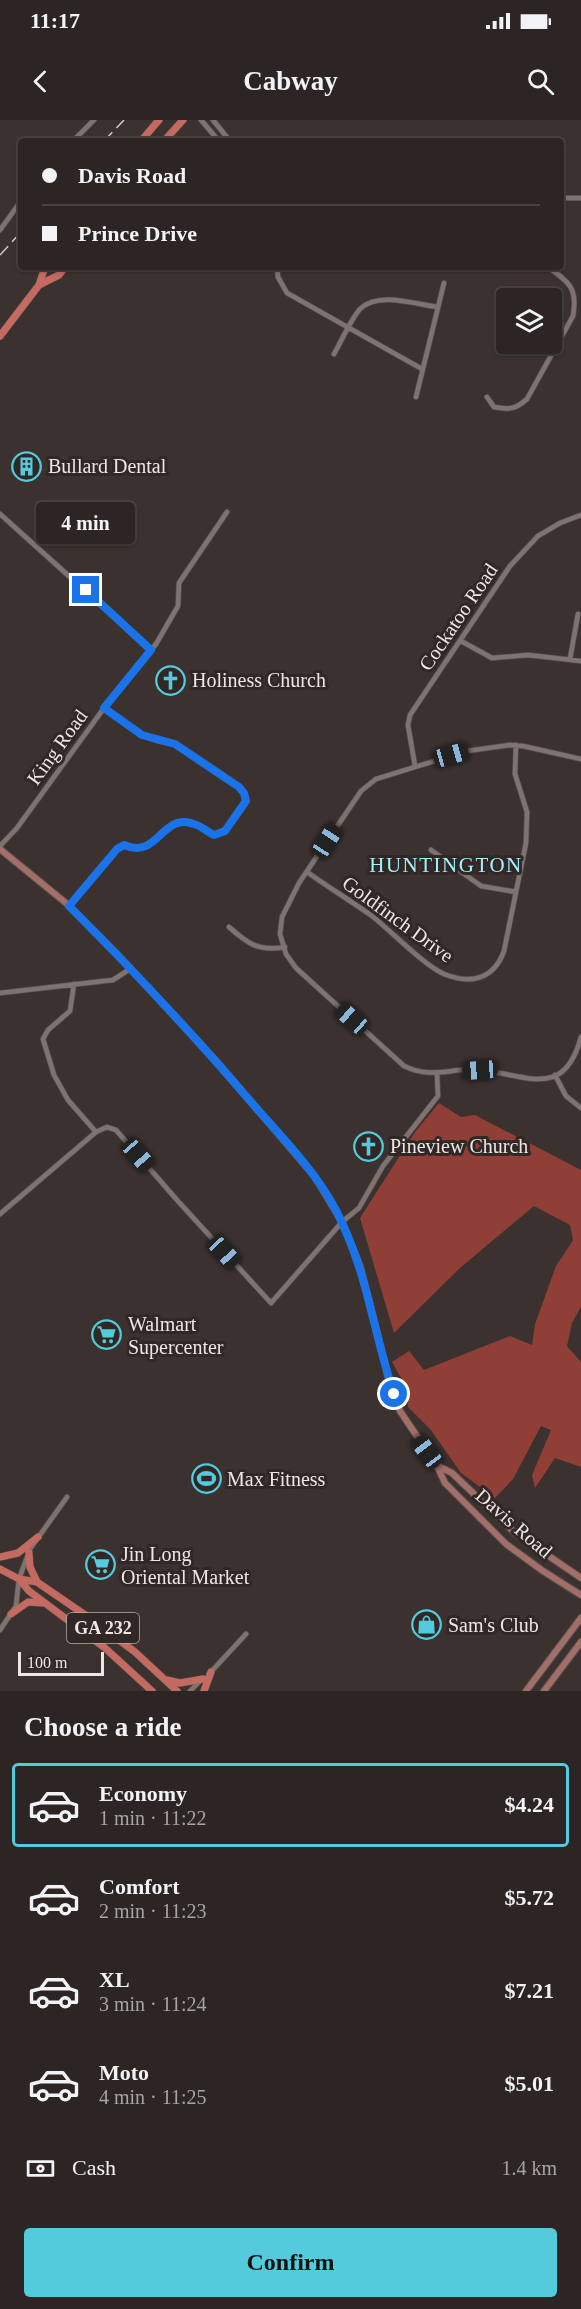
<!DOCTYPE html>
<html lang="en">
<head>
<meta charset="utf-8">
<style>
	:root { --surface:#2c2523; --page:#342d2b; --text:#f1f3f6; --muted:#a6a5a6; --line:#484241; --accent:#54cadd }
	body { margin:0; font-family:"Times New Roman",serif; background:var(--page); color:var(--text); height:100vh; display:flex; flex-direction:column; font-size:22px; white-space:nowrap }
	* { box-sizing:border-box; margin:0 }
	p { font-size:20px; color:var(--muted) }
	.icon { flex:none; width:33px; height:33px; fill:none; stroke:currentColor; stroke-width:2; stroke-linecap:round; stroke-linejoin:round }
	.map { position:relative; height:1571px; overflow:hidden }
	.sheet { display:flex; flex-direction:column; background:var(--surface); flex:1 }
	.sheet>* { flex:none }
	.banner { position:absolute; left:18px; top:18px; width:546px; height:132px; border-radius:6px; box-shadow:0 2px 4px #0004,0 0 0 2px var(--line); display:grid; align-content:center; height:132px; padding:0 24px; background:var(--surface) }
	.tools { position:absolute; left:496px; top:168px; display:grid; gap:12px }
	.tools a { display:grid; place-items:center; width:66px; height:66px; border-radius:6px; background:var(--surface); box-shadow:0 2px 4px #0004,0 0 0 2px var(--line); font-size:30px }
	.scale { position:absolute; left:18px; bottom:15px; width:86px; box-sizing:border-box; padding-left:6px; border:3px solid #ede6e5; border-top:0; font-size:16px; line-height:21px; white-space:nowrap; color:#ede6e5; -webkit-text-stroke:4px #312725; paint-order:stroke }
	.end { position:absolute; width:27px; height:27px; margin:-14px; border:8px solid #1a73e8; background:#fff; box-shadow:0 0 0 3px #fff }
	.from { border-radius:50% }
	.bubble { position:absolute; height:42px; border-radius:6px; background:var(--surface); box-shadow:0 2px 4px #0004,0 0 0 2px var(--line); font-size:20px; font-weight:700; line-height:42px; text-align:center }
	.car { position:absolute; width:18px; height:36px; margin:-18px -9px; border-radius:8px; box-shadow:0 0 4px 2px #0007; background:linear-gradient(#222 24%,#8ab4d8 0 40%,#222 0 76%,#8ab4d8 0 86%,#222 0) }
	.banner b { display:flex; align-items:center; gap:21px; height:57px; font-size:22px }
	.banner b+b { border-top:2px solid var(--line) }
	.banner i { width:15px; height:15px; background:var(--text) }
	ul { padding:0; list-style:none }
	li { display:flex; align-items:center; gap:18px; height:84px; margin:0 12px 9px; padding:0 12px; border:3px solid transparent; border-radius:6px }
	li div { flex:1 }
	li b { display:block; font-size:22px }
	li em { font-style:normal; font-weight:700 }
	li.active { border-color:var(--accent) }
	li>.icon { width:54px; height:54px; stroke-width:1.5 }
	h2 { padding:0 24px; font-size:27px; line-height:72px }
	.pay { display:flex; align-items:center; gap:15px; height:66px; padding:0 24px; font-size:22px }
	.pay p { margin-inline-start:auto }
	.primary-button { display:flex; gap:12px; margin-top:auto; padding:12px 24px }
	.primary-button a { flex:1; height:69px; border-radius:6px; background:var(--accent); color:#111; font-size:24px; font-weight:700; line-height:69px; text-align:center }
	.status { display:flex; justify-content:space-between; align-items:center; height:42px; padding:0 30px; background:var(--surface); direction:ltr }
	.status svg { height:16px; fill:currentColor }
	header { display:flex; justify-content:space-between; align-items:center; height:78px; padding:0 24px; background:var(--surface); font-size:27px; font-weight:700 }
	.map>svg:first-child { display:block }
	.forest { fill:#8f3f35 }
	.lines { fill:none; stroke-linecap:round; stroke-linejoin:round }
	.street-casing { stroke:#574e4d; stroke-width:6 }
	.secondary-casing { stroke:#574e4d; stroke-width:8 }
	.primary-casing { stroke:#574e4d; stroke-width:8 }
	.street { stroke:#7f7371; stroke-width:4.5 }
	.secondary { stroke:#a26e68; stroke-width:6 }
	.primary { stroke:#c46a60; stroke-width:7 }
	.rail { stroke:#d2cbca; stroke-width:1.5; stroke-dasharray:12 6; stroke-linecap:butt }
	.route { stroke:#1a73e8; stroke-width:8 }
	.labels { text-anchor:middle; dominant-baseline:central; stroke-width:6; stroke-linejoin:round; paint-order:stroke }
	.shield { fill:#312725; stroke:#b5adab; stroke-width:1.5 }
	.shield-label { font-size:18px; font-weight:bold; fill:#ede6e5 }
	.poi-label { font-size:20px; fill:#ede6e5; stroke:#312725; text-anchor:start }
	.street-label { font-size:20px; fill:#ede6e5; stroke:#312725 }
	.neighbourhood-label { font-size:21px; letter-spacing:1.5px; fill:#a1f1ff; stroke:#312725 }
</style>
</head>
<body>
<div class="status"><b>11:17</b><svg viewBox="0 0 49 12"><path d="M0 12V9h3v3zM5 12V6h3v6zM10 12V3h3v9zM15 12V0h3v12zM26 1h20v11H26zM47 4h2v5h-2z"/></svg></div>
<header><svg class="icon" aria-label="back" viewBox="0 0 24 24"><path d="M15 5l-7 7 7 7"/></svg>Cabway<svg class="icon" aria-label="search" viewBox="0 0 24 24"><circle cx="10" cy="10" r="6"/><path d="M15 15l6 6"/></svg></header>
<div class="map">
<svg width="581" height="1571" viewBox="0 0 581 1571">
	<rect width="100%" height="100%" fill="#3b312f"/>
	<path class="forest" d="M439 983 461 997 475 995 581 1050V1187L572 1203 567 1226 581 1242V1347L555 1338 535 1368 532 1355 551 1310 541 1306 513 1359 495 1378 461 1353 431 1310 408 1287 407 1268 392 1242 409 1231 424 1250 510 1216 532 1225 535 1204 556 1146 573 1120 570 1105 534 1086 460 1148 394 1213 360 1098 415 1012Z"/>
	<g class="lines">
		<defs>
			<path id="street" d="M201 0 219 21
				M213 0 230 21
				M73 21 94 0
				M561 78H581
				M0 110 21 81
				M277 147 278 157 287 173 422 249
				M504 201 507 206
				M532 224 550 234
				M334 234C341 222 351 199 360 189 378 171 415 184 437 187
				M416 277 444 163
				M487 277 494 287C509 290 516 289 527 279L573 196C578 168 569 162 548 147
				M0 394 151 530
				M461 521 492 538 528 535 581 541
				M570 539 578 494
				M581 639 523 626 510 625 467 631 376 659 361 671 299 763 282 797 280 814 286 834 296 848 404 946C433 960 451 947 480 950 525 954 564 981 581 917
				M415 646 408 605 410 595 510 446 538 416 560 403 581 395
				M0 726 17 708 104 588 156 524 178 486 179 463 227 392
				M431 730 481 766 516 772
				M307 752C328 767 351 781 372 796 391 811 425 846 444 854 471 865 494 859 504 831L526 723 527 692 515 654 516 625
				M69 786 117 729 124 725C159 740 161 692 194 704 201 706 208 712 214 715L225 711 246 681 244 673 239 667 175 624 158 621 142 615 104 588
				M229 807C247 823 258 832 285 827
				M74 864 70 891 48 910 43 919 54 955 68 980 96 1012 107 1007 116 1010 177 1080 271 1183 342 1102 359 1088 383 1046 438 976 437 954
				M0 873 113 860 130 849
				M555 955 566 976 581 988
				M0 1094 96 1012
				M0 1510 16 1486 19 1459 30 1429 67 1377
				M209 1554 246 1514
				M190 1571 202 1559"/>
			<path id="secondary" d="M0 729 66 783 115 832 217 942 315 1057 342 1102 360 1146 388 1256 400 1291 437 1346 445 1363 506 1424 543 1451 581 1475
				M438 1346 452 1353 515 1413 581 1458
				M526 1571 581 1498
				M544 1571 581 1522"/>
			<path id="primary" d="M141 21 159 0
				M164 21 183 0
				M39 165 59 155 65 147
				M0 216 39 165 45 147
				M29 1433 30 1447 37 1462
				M0 1437 18 1433 38 1417
				M0 1449 19 1459 37 1462 91 1499 135 1532 177 1571
				M19 1459 29 1471 105 1528 152 1571
				M11 1494 28 1482 43 1483
				M167 1560 180 1563 203 1559
				M204 1571 211 1552"/>
		</defs>
		<use href="#street" class="street-casing"/>
		<use href="#secondary" class="secondary-casing"/>
		<use href="#primary" class="primary-casing"/>
		<use href="#street" class="street"/>
		<use href="#secondary" class="secondary"/>
		<use href="#primary" class="primary"/>
		<path class="rail" d="M104 21 124 0
			M0 135 21 112"/>
	</g>
	<g class="lines">
		<path class="route" d="M86 470 151 530 104 588 142 615 175 624 239 667 244 673 246 681 225 711 214 715C208 712 201 706 194 704 161 692 159 740 124 725L117 729 69 786C132 849 193 914 251 982 284 1020 323 1058 343 1105 368 1159 375 1218 394 1274"/>
	</g>
	<defs>
		<symbol id="building-ring" viewBox="-11 -11 22 22"><circle r="9.5" fill="#312725" stroke="#54cadd" stroke-width="1.5"/><path d="M-4-6H4V6H1V3H-1V6H-4ZM-2.5-4.3h1.7v1.8h-1.7ZM.8-4.3h1.7v1.8H.8ZM-2.5-1h1.7V.8h-1.7ZM.8-1h1.7V.8H.8Z" fill="#54cadd"/></symbol>
		<symbol id="church-ring" viewBox="-11 -11 22 22"><circle r="9.5" fill="#312725" stroke="#54cadd" stroke-width="1.5"/><path d="M-1.2-6h2.4v3.5h3.3v2.4h-3.3V6h-2.4V-.1h-3.3v-2.4h3.3Z" fill="#54cadd"/></symbol>
		<symbol id="supermarket-ring" viewBox="-11 -11 22 22"><circle r="9.5" fill="#312725" stroke="#54cadd" stroke-width="1.5"/><path d="M-6-5.5h2.5l.6 2H6L4.5 2H-2.5L-4.4-4H-6ZM-1.5 3.2a1.3 1.3 0 1 0 .1 0ZM3 3.2a1.3 1.3 0 1 0 .1 0Z" fill="#54cadd"/></symbol>
		<symbol id="stadium-ring" viewBox="-11 -11 22 22"><circle r="9.5" fill="#312725" stroke="#54cadd" stroke-width="1.5"/><path d="M0-5a6.5 5 0 1 0 0 10a6.5 5 0 1 0 0-10ZM-3.5-1.8h7v3.6h-7Z" fill="#54cadd"/></symbol>
		<symbol id="shop-ring" viewBox="-11 -11 22 22"><circle r="9.5" fill="#312725" stroke="#54cadd" stroke-width="1.5"/><path d="M-5-2.5h2.3a2.7 3.5 0 0 1 5.4 0H5L5.5 6h-11ZM-1.5-2.5h3a1.5 2.3 0 0 0-3 0Z" fill="#54cadd"/></symbol>
	</defs>
	<g fill-rule="evenodd">
		<use href="#building-ring" x="10" y="330" width="33" height="33"/>
		<use href="#church-ring" x="154" y="544" width="33" height="33"/>
		<use href="#church-ring" x="352" y="1010" width="33" height="33"/>
		<use href="#supermarket-ring" x="90" y="1198" width="33" height="33"/>
		<use href="#stadium-ring" x="190" y="1342" width="33" height="33"/>
		<use href="#supermarket-ring" x="84" y="1428" width="33" height="33"/>
		<use href="#shop-ring" x="410" y="1488" width="33" height="33"/>
	</g>
	<g class="labels">
		<rect class="shield" x="67" y="1493" width="72" height="30" rx="4.5"/>
		<g class="shield-label">
			<text x="103" y="1508">GA 232</text>
		</g>
		<g class="poi-label">
			<text x="48" y="346">Bullard Dental</text>
			<text x="192" y="560">Holiness Church</text>
			<text x="390" y="1026">Pineview Church</text>
			<text x="128" y="1204">Walmart<tspan x="128" dy="23">Supercenter</tspan></text>
			<text x="227" y="1359">Max Fitness</text>
			<text x="121" y="1434">Jin Long<tspan x="121" dy="23">Oriental Market</tspan></text>
			<text x="448" y="1505">Sam's Club</text>
		</g>
		<g class="street-label">
			<text transform="translate(458 497) rotate(-56)">Cockatoo Road</text>
			<text transform="translate(57 627) rotate(-54)">King Road</text>
			<text transform="translate(398 799) rotate(36)">Goldfinch Drive</text>
			<text transform="translate(514 1403) rotate(41)">Davis Road</text>
		</g>
		<g class="neighbourhood-label">
			<text x="446" y="745">HUNTINGTON</text>
		</g>
	</g>
</svg>
<div class="tools">
<a><svg class="icon" aria-label="layers" viewBox="0 0 24 24"><path d="M12 4l9 5-9 5-9-5zM3 14l9 5 9-5"/></svg></a>
</div>
<div class="scale">100 m</div>
<i class="end from" style="left:394px;top:1274px"></i>
<i class="end" style="left:86px;top:470px"></i>
<div class="bubble" style="left:36px;top:382px;width:99px">4 min</div>
<i class="car" style="left:451px;top:635px;rotate:74deg"></i>
<i class="car" style="left:327px;top:721px;rotate:33deg"></i>
<i class="car" style="left:352px;top:899px;rotate:311deg"></i>
<i class="car" style="left:480px;top:950px;rotate:266deg"></i>
<i class="car" style="left:138px;top:1035px;rotate:139deg"></i>
<i class="car" style="left:224px;top:1132px;rotate:137deg"></i>
<i class="car" style="left:427px;top:1332px;rotate:323deg"></i>
<div class="banner">
<b><i class="from"></i>Davis Road</b>
<b><i></i>Prince Drive</b>
</div>
</div>
<section class="sheet">
<h2>Choose a ride</h2>
<ul>
<li class="active"><svg class="icon" aria-label="car" viewBox="0 0 24 24"><path d="M5 17H2v-5l4-1 3-4h7l3 4 3 1v5h-3M9 17h6M6 11h13"/><circle cx="7" cy="17" r="2"/><circle cx="17" cy="17" r="2"/></svg><div><b>Economy</b><p>1 min · 11:22</p></div><em>$4.24</em></li>
<li><svg class="icon" aria-label="car" viewBox="0 0 24 24"><path d="M5 17H2v-5l4-1 3-4h7l3 4 3 1v5h-3M9 17h6M6 11h13"/><circle cx="7" cy="17" r="2"/><circle cx="17" cy="17" r="2"/></svg><div><b>Comfort</b><p>2 min · 11:23</p></div><em>$5.72</em></li>
<li><svg class="icon" aria-label="car" viewBox="0 0 24 24"><path d="M5 17H2v-5l4-1 3-4h7l3 4 3 1v5h-3M9 17h6M6 11h13"/><circle cx="7" cy="17" r="2"/><circle cx="17" cy="17" r="2"/></svg><div><b>XL</b><p>3 min · 11:24</p></div><em>$7.21</em></li>
<li><svg class="icon" aria-label="car" viewBox="0 0 24 24"><path d="M5 17H2v-5l4-1 3-4h7l3 4 3 1v5h-3M9 17h6M6 11h13"/><circle cx="7" cy="17" r="2"/><circle cx="17" cy="17" r="2"/></svg><div><b>Moto</b><p>4 min · 11:25</p></div><em>$5.01</em></li>
</ul>
<div class="pay"><svg class="icon" aria-label="cash" viewBox="0 0 24 24"><path d="M3 7h18v10H3z"/><circle cx="12" cy="12" r="2"/></svg>Cash<p>1.4 km</p></div>
<div class="primary-button"><a>Confirm</a></div>
</section>
</body>
</html>
